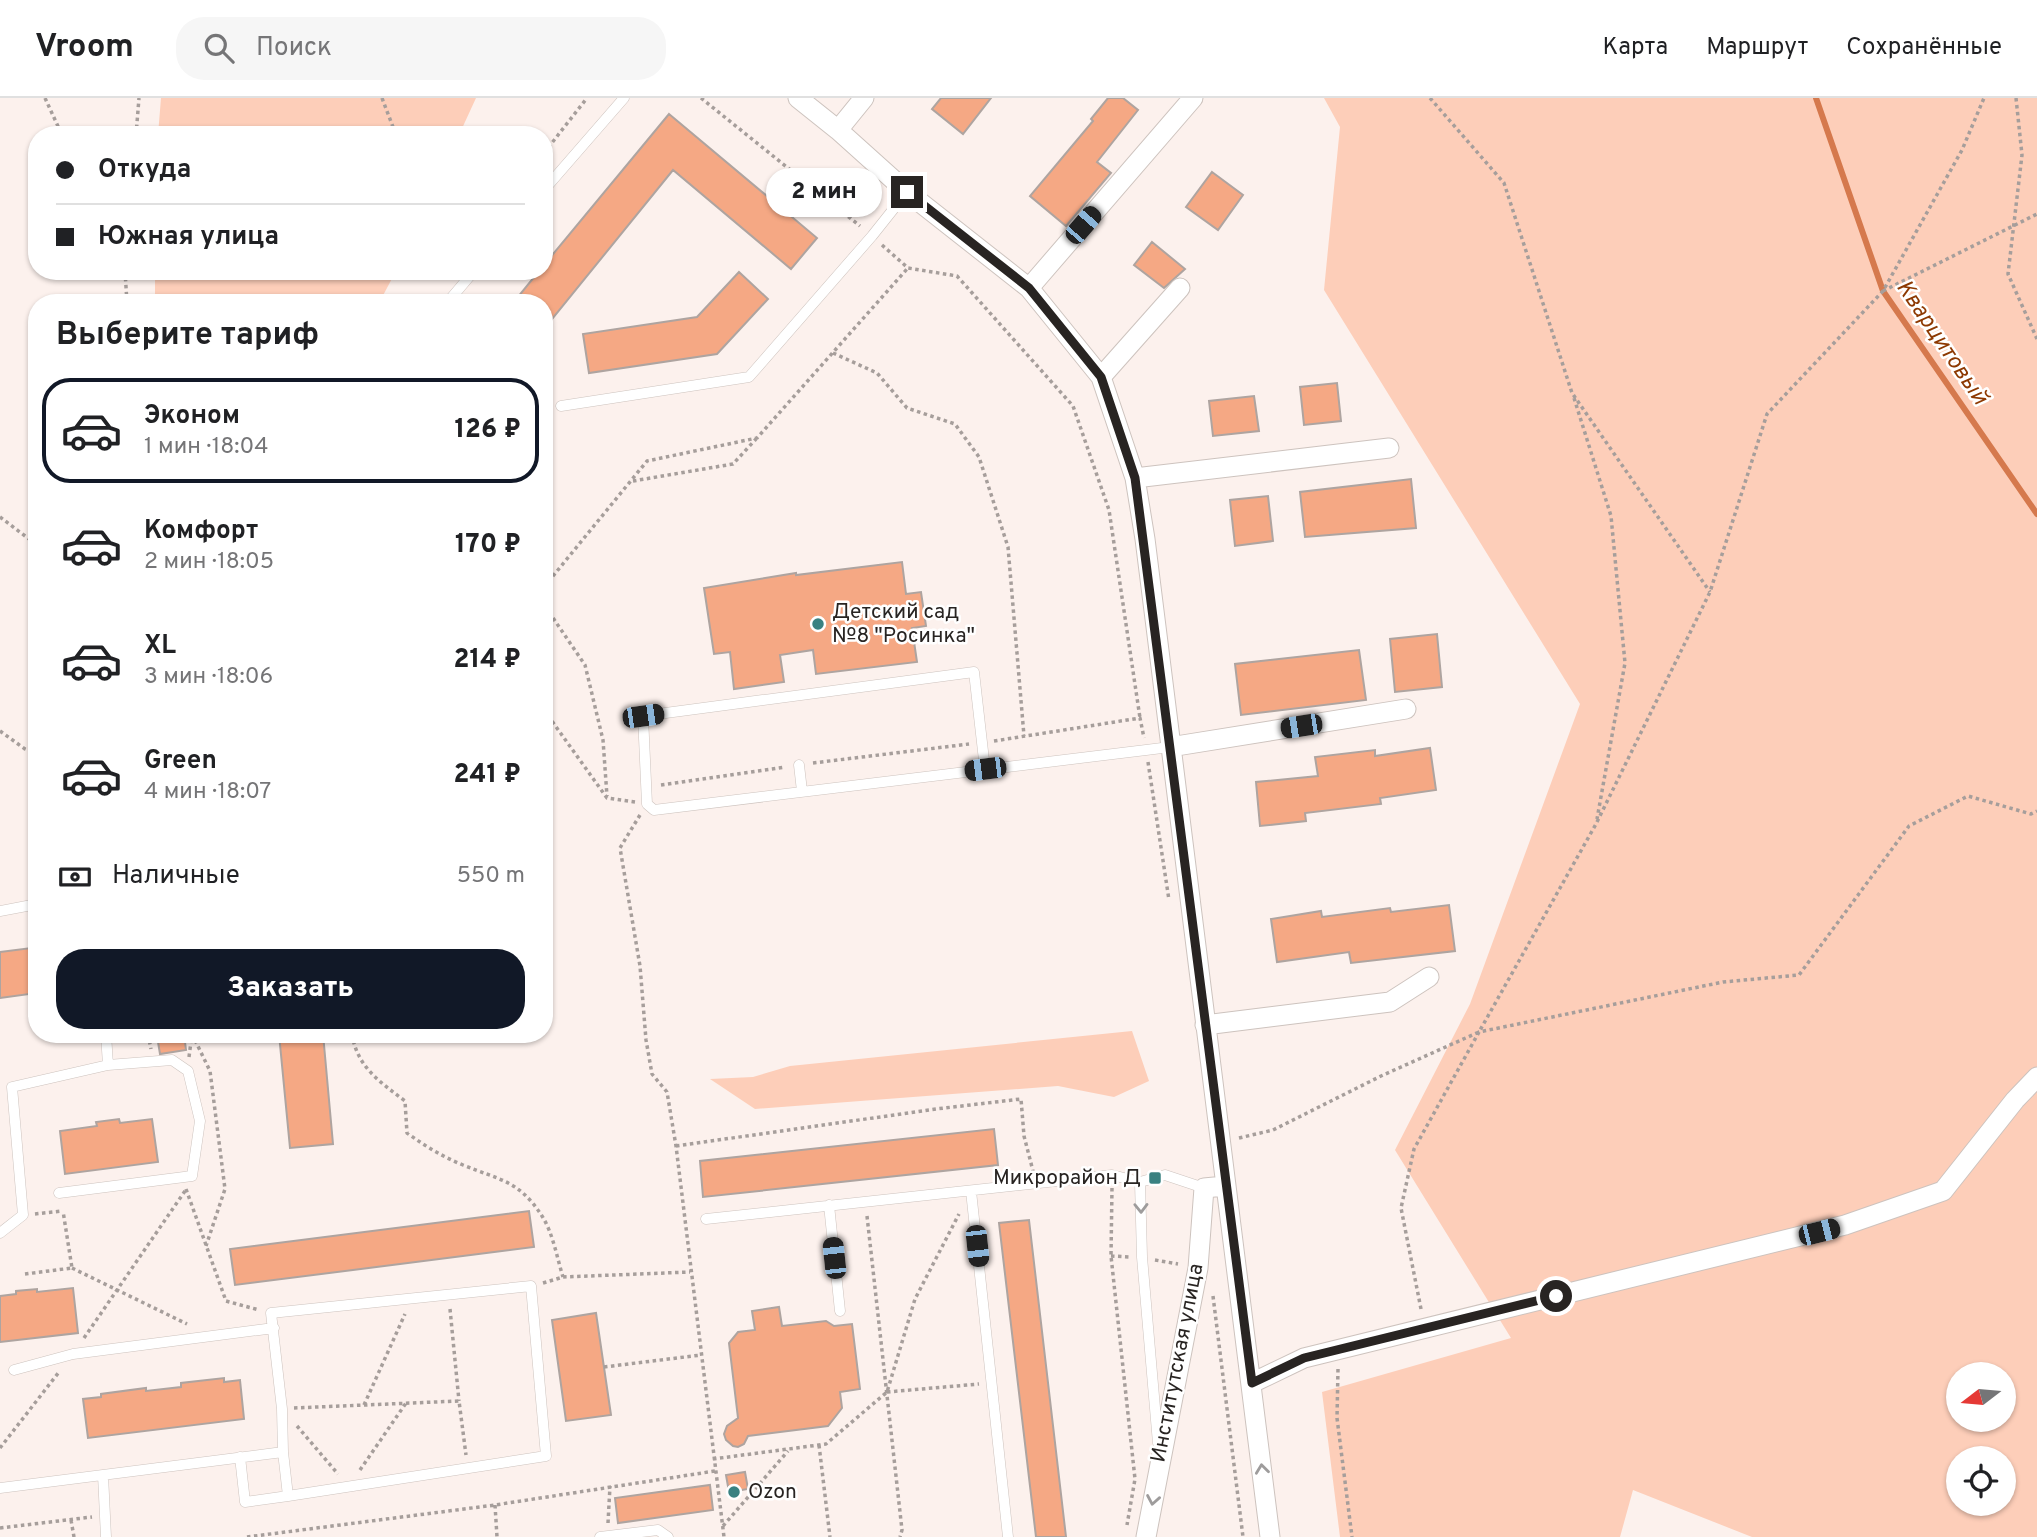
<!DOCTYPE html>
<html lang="ru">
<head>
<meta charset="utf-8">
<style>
	:root { --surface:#fff; --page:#f6f6f6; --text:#202124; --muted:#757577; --line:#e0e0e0; --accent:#111827 }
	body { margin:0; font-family:Overpass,sans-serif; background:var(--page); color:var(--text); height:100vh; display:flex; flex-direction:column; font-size:26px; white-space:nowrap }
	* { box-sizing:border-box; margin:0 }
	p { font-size:23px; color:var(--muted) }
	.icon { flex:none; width:38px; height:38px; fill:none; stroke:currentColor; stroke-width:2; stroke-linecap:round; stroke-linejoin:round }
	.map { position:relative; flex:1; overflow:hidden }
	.side { position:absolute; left:28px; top:196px; width:525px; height:749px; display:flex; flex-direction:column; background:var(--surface); border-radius:28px; box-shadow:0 2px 5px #0004 }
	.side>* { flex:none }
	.guide { position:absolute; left:28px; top:28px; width:525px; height:154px; border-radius:28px; box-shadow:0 2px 5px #0004; display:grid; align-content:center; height:154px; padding:0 28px; background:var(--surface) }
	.needle { width:46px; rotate:254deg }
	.controls { position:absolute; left:1946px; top:1264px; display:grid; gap:14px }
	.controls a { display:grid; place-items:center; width:70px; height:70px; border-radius:50%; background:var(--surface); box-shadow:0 2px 5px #0004; font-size:35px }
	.end { position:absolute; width:32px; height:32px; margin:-16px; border:9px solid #282422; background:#fff; box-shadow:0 0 0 4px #fff }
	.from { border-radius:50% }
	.bubble { position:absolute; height:49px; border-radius:24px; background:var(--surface); box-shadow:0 2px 5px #0004; font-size:23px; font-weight:800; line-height:49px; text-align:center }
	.car { position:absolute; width:21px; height:42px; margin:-21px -10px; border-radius:9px; box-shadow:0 0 5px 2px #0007; background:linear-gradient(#222 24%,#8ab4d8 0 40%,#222 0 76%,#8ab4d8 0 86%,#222 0) }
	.guide b { display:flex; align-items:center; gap:24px; height:66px; font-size:26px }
	.guide b+b { border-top:2px solid var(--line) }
	.guide i { width:18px; height:18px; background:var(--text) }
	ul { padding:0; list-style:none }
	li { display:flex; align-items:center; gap:21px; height:105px; margin:0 14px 10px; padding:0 14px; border:4px solid transparent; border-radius:28px }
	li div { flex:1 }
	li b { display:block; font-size:26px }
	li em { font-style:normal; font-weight:800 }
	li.current { border-color:var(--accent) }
	li>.icon { width:63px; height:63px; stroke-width:1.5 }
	h2 { padding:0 28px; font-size:32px; line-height:84px }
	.pay { display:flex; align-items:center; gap:18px; height:77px; padding:0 28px; font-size:26px }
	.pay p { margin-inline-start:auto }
	.button { display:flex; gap:14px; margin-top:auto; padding:14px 28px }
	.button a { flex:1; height:80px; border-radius:28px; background:var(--accent); color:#fff; font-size:28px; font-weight:800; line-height:80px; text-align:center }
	header { display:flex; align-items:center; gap:42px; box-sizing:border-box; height:98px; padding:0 35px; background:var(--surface); border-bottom:2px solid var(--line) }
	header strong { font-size:33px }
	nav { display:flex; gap:38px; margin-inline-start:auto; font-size:24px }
	.search { width:490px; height:63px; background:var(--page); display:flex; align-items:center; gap:18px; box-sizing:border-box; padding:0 24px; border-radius:28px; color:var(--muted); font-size:26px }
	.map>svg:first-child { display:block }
	.green { fill:#fdceb9; fill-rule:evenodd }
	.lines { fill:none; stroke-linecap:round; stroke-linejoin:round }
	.stream { stroke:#d5794d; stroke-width:6 }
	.building { fill:#f5a884; stroke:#aea4a0; stroke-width:2 }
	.lane-casing { stroke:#cdc3be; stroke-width:11 }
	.street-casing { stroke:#cdc3be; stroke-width:21 }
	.path { stroke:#a69e9b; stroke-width:3.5; stroke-dasharray:3.5 3.5; stroke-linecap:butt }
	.lane { stroke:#fff; stroke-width:10 }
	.street { stroke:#fff; stroke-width:19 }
	.oneway { stroke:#9e9c9c }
	.route { stroke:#282422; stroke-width:9 }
	.poi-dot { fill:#398181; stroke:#fff; stroke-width:2.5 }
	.labels { text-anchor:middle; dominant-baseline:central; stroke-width:5; stroke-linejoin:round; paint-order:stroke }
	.poi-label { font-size:21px; fill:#282422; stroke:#fff; text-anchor:start }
	.street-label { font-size:21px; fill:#282422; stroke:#fff }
	.water-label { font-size:23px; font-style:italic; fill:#8d3902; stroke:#fff }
</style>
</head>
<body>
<header>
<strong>Vroom</strong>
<div class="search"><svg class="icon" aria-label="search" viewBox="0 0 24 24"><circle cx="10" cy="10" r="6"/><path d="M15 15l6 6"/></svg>Поиск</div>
<nav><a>Карта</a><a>Маршрут</a><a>Сохранённые</a></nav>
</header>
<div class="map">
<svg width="2037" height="1439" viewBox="0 0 2037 1439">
	<rect width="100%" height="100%" fill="#fcf1ed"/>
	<path class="green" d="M161 0H476L459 37H158Z
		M1324 0H2037V1439H1752L1633 1392 1620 1439H1340L1322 1294 1511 1240 1395 1052 1470 906 1580 606 1324 192 1340 29ZM1958 1276H2004V1321H1958ZM1958 1360H2004V1405H1958Z
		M155 173H396L379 205H155Z
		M1132 933 1149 983 1114 999 1058 988 755 1011 710 981 753 979 790 968Z"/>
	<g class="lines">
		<path class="stream" d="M1816 0 1883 193 2037 416"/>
	</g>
	<path class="building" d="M941 0H991L963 36 932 11Z
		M1108 0H1123L1138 12 1097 64 1111 75 1066 128 1030 98 1093 23 1091 21Z
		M669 16 817 140 791 171 673 72 544 231V205H513L539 173H544V167Z
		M1212 74 1243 97 1218 132 1186 109Z
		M1152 144 1185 171 1164 190 1134 167Z
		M739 174 768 201 717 256 589 275 583 236 697 219Z
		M1337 285 1341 323 1304 327 1300 289Z
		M1254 298 1259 333 1213 338 1209 303Z
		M1411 381 1416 430 1305 439 1300 394Z
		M1268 398 1273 443 1235 448 1230 402Z
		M902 464 906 496 921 494 926 528 912 530 917 564 816 576 813 552 780 557 784 584 734 591 730 554 714 556 704 490 796 475V477Z
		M1437 536 1442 589 1395 594 1390 541Z
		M1359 552 1366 602 1241 617 1235 566Z
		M1430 650 1436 692 1380 700 1381 706 1305 715 1306 723 1260 728 1256 684 1318 678 1315 659 1375 652V658Z
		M1449 807 1455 853 1351 865 1349 854 1277 864 1271 821 1321 813 1322 819 1390 810 1391 814Z
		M31 850 37 895 0 900V854Z
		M184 936 186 952 160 956 157 938Z
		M279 936H323L333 1046 290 1050Z
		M119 1021 120 1025 152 1021 158 1064 65 1076 60 1033 97 1028 96 1024Z
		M994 1031 998 1067 703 1099 700 1063Z
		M529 1113 534 1149 235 1187 230 1151Z
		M1029 1122 1066 1439H1036L999 1125Z
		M73 1190 78 1235 0 1244V1198L16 1196V1193L37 1191V1194Z
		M779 1209 782 1228 826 1223 834 1228 852 1226 860 1291 840 1294 842 1310 828 1328 748 1338 744 1346 738 1349 733 1348 726 1342 724 1336 727 1328 738 1320 729 1245 738 1234 755 1232 752 1213Z
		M596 1215 611 1317 566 1323 552 1222Z
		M224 1280V1284L240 1282 244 1321 88 1340 83 1301 101 1299V1296L146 1290V1293L181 1289V1285Z
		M745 1374 748 1391 729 1394 726 1377Z
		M710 1387 713 1412 618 1425 615 1400Z"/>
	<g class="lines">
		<defs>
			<path id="lane" d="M544 92 624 0
				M447 205 474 173
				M561 308 749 279 872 138 907 94
				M799 667 802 693
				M985 671 974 574 643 618 647 706 654 712 1146 652 1170 649
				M0 813 37 806
				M971 1093 1008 1439
				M59 1095 192 1078 200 1023 188 973 172 962 108 967
				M829 1107 840 1213
				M706 1121 1112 1077 1140 1084
				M0 1135 23 1117 12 989 108 967 106 936
				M14 1272 73 1256 274 1230
				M1158 1345 1142 1159 1140 1084 1165 1077 1204 1090
				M240 1359 245 1404 288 1398
				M103 1377 106 1439
				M0 1390 283 1354 288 1398 546 1358 531 1188 271 1215 282 1311 283 1354
				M600 1439 658 1432 668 1439"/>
			<path id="street" d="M798 0 838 32 907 94 1029 190 1101 279 1135 380 1145 441 1270 1439
				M838 32 864 0
				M1029 190 1193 0
				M1101 279 1180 190
				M1135 380 1389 350
				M1170 649 1406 611
				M1205 927 1390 904 1429 879
				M1252 1285 1304 1260 1845 1127 1943 1093 2015 1002 2037 979
				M1146 1439 1198 1170 1204 1090 1225 1088"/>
		</defs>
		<use href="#lane" class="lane-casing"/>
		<use href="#street" class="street-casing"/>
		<path class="path" d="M45 0 62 37
			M382 0 396 37
			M701 0 860 128
			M1430 0 1504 85 1572 295 1710 494
			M2016 0 2022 57 2008 176 2037 241
			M136 37 139 0
			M544 55 587 0
			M882 147 908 170 957 178 1073 308 1109 412 1140 620
			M125 173 127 205
			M1883 193 2037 116
			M426 205 434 196
			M833 255 877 275 907 310 955 326 979 359 1008 449 1024 638
			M1574 300 1611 418 1625 565 1597 721
			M633 383 733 366 756 341
			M0 419 37 447
			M547 486 551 517 585 567 603 642 607 698
			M544 489 647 363 757 340 907 171
			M544 612 607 700 635 704
			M0 633 25 651 37 656
			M994 643 1140 620 1144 640
			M1148 664 1169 802
			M813 665 969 646
			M661 687 785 669
			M640 717 620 750 640 868 646 942 652 976 667 994 676 1048 724 1439
			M148 936 151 951
			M192 936 210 973 225 1091 206 1148
			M352 936C357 969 380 984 405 1003L407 1035C425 1048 443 1059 463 1067 499 1082 519 1082 542 1118 553 1135 557 1160 563 1179
			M189 959 192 936
			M1239 1040 1273 1032 1381 978 1479 934 1596 726 1710 494 1767 316 1883 193 1962 52 1984 0
			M676 1048 936 1011 1021 1001 1024 1038 1033 1073
			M1112 1090 1111 1158 1135 1381 1127 1427
			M186 1091 226 1203 259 1212
			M35 1116 62 1113
			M867 1118 902 1432 900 1439
			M1111 1158 1130 1159
			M1155 1162 1178 1166
			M72 1170 187 1226
			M25 1176 72 1170 63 1113
			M543 1185 563 1179 690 1174
			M1213 1198 1243 1439
			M450 1211 459 1303
			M1421 1211 1401 1110 1414 1051 1479 934 1723 884 1799 877 1909 728 1968 698 2031 716 2037 713
			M84 1240 185 1093
			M604 1269 701 1257
			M1338 1271 1337 1320 1352 1439
			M887 1294 979 1286
			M364 1307 405 1216
			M294 1310 459 1303 466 1357
			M297 1328 338 1376
			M819 1347 830 1439
			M0 1350 59 1274
			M713 1361 826 1346 887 1294 915 1201 959 1116
			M360 1372 406 1305
			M495 1407 497 1439
			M71 1422 74 1439
			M608 1425 610 1388
			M723 1428 788 1353
			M0 1430 92 1419
			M247 1439 495 1407 715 1373"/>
		<use href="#lane" class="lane"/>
		<use href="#street" class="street"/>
	</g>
	<defs><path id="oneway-chevron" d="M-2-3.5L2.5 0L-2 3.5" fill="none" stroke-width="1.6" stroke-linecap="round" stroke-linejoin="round" transform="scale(1.75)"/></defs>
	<g class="oneway">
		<use href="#oneway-chevron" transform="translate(1141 1110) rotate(89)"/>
		<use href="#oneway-chevron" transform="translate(1262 1371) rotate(-97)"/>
		<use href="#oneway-chevron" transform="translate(1153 1402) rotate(100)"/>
	</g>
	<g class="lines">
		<path class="route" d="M907 94 1029 190 1101 279 1135 380 1252 1285 1304 1260 1556 1198"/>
	</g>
	<g class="poi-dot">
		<circle cx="818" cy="526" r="7"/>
		<rect x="1148" y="1073" width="14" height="14" rx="3.5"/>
		<circle cx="734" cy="1394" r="7"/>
	</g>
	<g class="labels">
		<g class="poi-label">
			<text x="832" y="514">Детский сад<tspan x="832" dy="24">№8 "Росинка"</tspan></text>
			<text x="1141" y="1080" text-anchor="end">Микрорайон Д</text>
			<text x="748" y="1394">Ozon</text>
		</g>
		<g class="street-label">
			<text transform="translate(1178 1265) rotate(-79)">Институтская улица</text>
		</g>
		<g class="water-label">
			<text transform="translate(1941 245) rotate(56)">Кварцитовый</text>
		</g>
	</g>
</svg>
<div class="controls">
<a><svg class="needle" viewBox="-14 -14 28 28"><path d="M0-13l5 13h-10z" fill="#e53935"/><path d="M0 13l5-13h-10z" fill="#757577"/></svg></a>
<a><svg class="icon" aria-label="locate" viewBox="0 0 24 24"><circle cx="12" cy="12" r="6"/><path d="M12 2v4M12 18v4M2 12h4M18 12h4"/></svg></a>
</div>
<i class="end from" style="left:1556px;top:1198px"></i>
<i class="end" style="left:907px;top:94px"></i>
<div class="bubble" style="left:766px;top:70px;width:116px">2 мин</div>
<i class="car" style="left:1083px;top:127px;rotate:41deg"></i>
<i class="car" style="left:643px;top:618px;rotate:82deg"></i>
<i class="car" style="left:1301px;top:628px;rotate:261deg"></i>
<i class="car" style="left:985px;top:671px;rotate:263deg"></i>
<i class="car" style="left:1819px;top:1134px;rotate:76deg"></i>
<i class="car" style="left:977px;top:1148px;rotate:174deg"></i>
<i class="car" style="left:834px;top:1160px;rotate:354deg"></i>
<div class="guide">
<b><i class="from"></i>Откуда</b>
<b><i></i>Южная улица</b>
</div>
<section class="side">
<h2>Выберите тариф</h2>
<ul>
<li class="current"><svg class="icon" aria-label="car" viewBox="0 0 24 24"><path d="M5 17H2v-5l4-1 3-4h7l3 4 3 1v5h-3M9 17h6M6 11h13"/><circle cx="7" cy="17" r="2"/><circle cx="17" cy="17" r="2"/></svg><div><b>Эконом</b><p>1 мин · 18:04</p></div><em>126 ₽</em></li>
<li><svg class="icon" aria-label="car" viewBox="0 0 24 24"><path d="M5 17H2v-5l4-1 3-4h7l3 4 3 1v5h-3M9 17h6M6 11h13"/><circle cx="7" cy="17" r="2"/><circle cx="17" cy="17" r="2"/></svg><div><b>Комфорт</b><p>2 мин · 18:05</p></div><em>170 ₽</em></li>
<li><svg class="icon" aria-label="car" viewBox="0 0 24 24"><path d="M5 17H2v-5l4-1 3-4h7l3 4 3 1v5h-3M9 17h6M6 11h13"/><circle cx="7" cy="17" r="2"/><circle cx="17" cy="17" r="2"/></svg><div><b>XL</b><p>3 мин · 18:06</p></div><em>214 ₽</em></li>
<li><svg class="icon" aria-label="car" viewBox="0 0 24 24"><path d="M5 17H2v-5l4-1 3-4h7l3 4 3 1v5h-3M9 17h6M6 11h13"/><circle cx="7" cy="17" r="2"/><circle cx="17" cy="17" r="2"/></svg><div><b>Green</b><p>4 мин · 18:07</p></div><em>241 ₽</em></li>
</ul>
<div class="pay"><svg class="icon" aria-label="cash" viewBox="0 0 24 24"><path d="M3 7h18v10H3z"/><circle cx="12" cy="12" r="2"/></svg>Наличные<p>550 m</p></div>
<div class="button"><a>Заказать</a></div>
</section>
</div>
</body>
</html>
